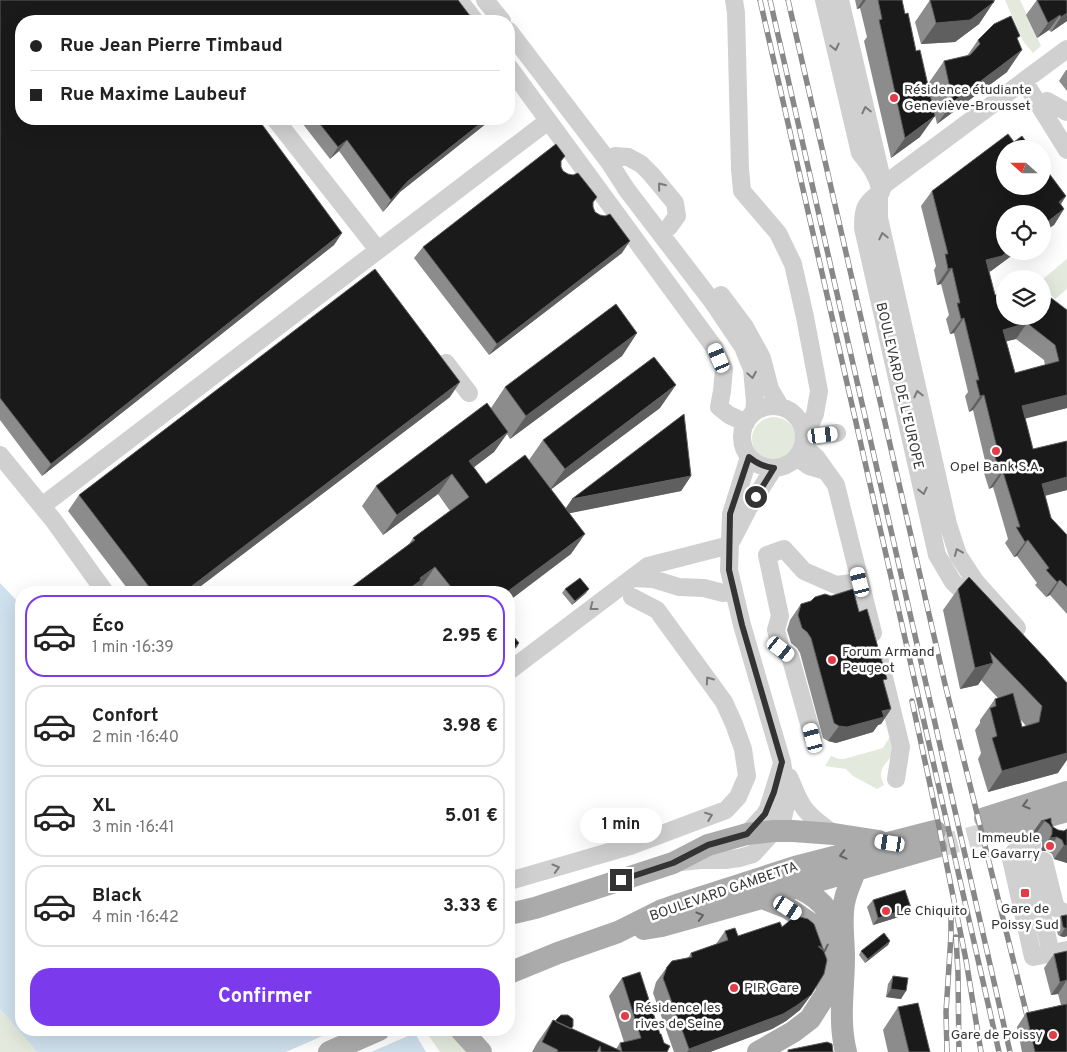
<!DOCTYPE html>
<html lang="fr">
<head>
<meta charset="utf-8">
<style>
	:root { --surface:#fff; --page:#f2f2f2; --text:#222; --muted:#767676; --line:#e0e0e0; --accent:#7c3aed }
	body { margin:0; font-family:Overpass,sans-serif; background:var(--page); color:var(--text); height:100vh; display:flex; flex-direction:column; font-size:19px; white-space:nowrap }
	* { box-sizing:border-box; margin:0 }
	p { font-size:16px; color:var(--muted) }
	.icon { flex:none; width:28px; height:28px; fill:none; stroke:currentColor; stroke-width:2; stroke-linecap:round; stroke-linejoin:round }
	.map { position:relative; flex:1; overflow:hidden }
	.panel { position:absolute; left:15px; top:586px; width:500px; height:450px; display:flex; flex-direction:column; background:var(--surface); border-radius:20px; box-shadow:0 5px 20px #0002 }
	.panel>* { flex:none }
	.guide { position:absolute; left:15px; top:15px; width:500px; height:110px; border-radius:20px; box-shadow:0 5px 20px #0002; display:grid; align-content:center; height:110px; padding:0 15px; background:var(--surface) }
	.needle { width:32px; rotate:291deg }
	.tools { position:absolute; left:996px; top:140px; display:grid; gap:10px }
	.tools a { display:grid; place-items:center; width:55px; height:55px; border-radius:50%; background:var(--surface); box-shadow:0 5px 20px #0002; font-size:25px }
	.end { position:absolute; width:22px; height:22px; margin:-11px; border:6px solid #333; background:#fff; box-shadow:0 0 0 2px #fff }
	.from { border-radius:50% }
	.bubble { position:absolute; height:35px; border-radius:18px; background:var(--surface); box-shadow:0 5px 20px #0002; font-size:16px; font-weight:700; line-height:35px; text-align:center }
	.car { position:absolute; width:15px; height:30px; margin:-15px -8px; border-radius:6px; box-shadow:0 0 4px 1px #0007; background:linear-gradient(#fff 24%,#345 0 40%,#fff 0 76%,#345 0 86%,#fff 0) }
	.guide b { display:flex; align-items:center; gap:18px; height:48px; font-size:19px }
	.guide b+b { border-top:1px solid var(--line) }
	.guide i { width:12px; height:12px; background:var(--text) }
	ul { padding:9px 0 0; list-style:none }
	li { display:flex; align-items:center; gap:15px; height:82px; margin:0 10px 8px; padding:0 5px; border:2px solid var(--line); border-radius:20px }
	li div { flex:1 }
	li b { display:block; font-size:19px }
	li em { font-style:normal; font-weight:700 }
	li.current { border-color:var(--accent) }
	li>.icon { width:45px; height:45px; stroke-width:1.5 }
	.cta { display:flex; gap:10px; margin-top:auto; padding:10px 15px }
	.cta a { flex:1; height:58px; border-radius:20px; background:var(--accent); color:#fff; font-size:20px; font-weight:700; line-height:58px; text-align:center }
	.map>svg:first-child { display:block }
	.green { fill:#e3e9dc }
	.water { fill:#cfe1ed }
	.pier { fill:#fff }
	.lines { fill:none; stroke-linecap:round; stroke-linejoin:round }
	.major-tunnel { stroke:#d6d6d6; stroke-width:22; stroke-dasharray:22 11; stroke-linecap:butt }
	.minor { stroke:#d0d0d0; stroke-width:18 }
	.major { stroke:#ababab; stroke-width:22 }
	.rail-casing { stroke:#888; stroke-width:5.5 }
	.rail { stroke:#fff; stroke-width:4; stroke-dasharray:11; stroke-linecap:butt }
	.wall { fill:#8c8c8c; fill-rule:evenodd }
	.shaded-wall { fill:#5f5f5f }
	.building { fill:#1a1a1a; stroke:#5f5f5f; fill-rule:evenodd }
	.oneway { stroke:#7a7a7a }
	.oneway2 { stroke:#636363 }
	.route { stroke:#333; stroke-width:6 }
	.poi-dot { fill:#e23c48; stroke:#fff; stroke-width:2 }
	.labels { text-anchor:middle; dominant-baseline:central; stroke-width:5; stroke-linejoin:round; paint-order:stroke }
	.poi-label { font-size:14px; fill:#333; stroke:#fff; text-anchor:start }
	.street-label { font-size:14px; fill:#333; stroke:#fff }
</style>
</head>
<body>
<div class="map">
<svg width="1067" height="1052" viewBox="0 0 1067 1052">
	<rect width="100%" height="100%" fill="#fff"/>
	<path class="green" d="M1005 0H1020L1041 46 1033 53 1023 41Z
		M1067 259V289L1055 299 1043 287V279Z
		M752 439a22 22 0 1 1 44 0a22 22 0 1 1-44 0Z
		M891 737C892 741 893 746 893 750 892 763 874 765 884 785L877 789 853 776 846 769 825 766 831 756 839 759H844L883 748 889 738Z
		M0 1009 37 1052H0Z
		M436 1030H453L469 1052H440L429 1036Z"/>
	<path class="water" d="M0 583 21 605V1030H413L426 1052H37L0 1009Z"/>
	<path class="pier" d="M336 1030H416L417 1032 371 1052H286Z"/>
	<g class="lines">
		<path class="major-tunnel" d="M936 847 989 833"/>
		<path class="minor" d="M459 0 475 21
			M485 0 502 21
			M734 0 736 13 740 169 742 191 778 233 793 264 805 317 819 391 815 414 811 423 804 433
			M824 0 860 153C870 165 878 176 881 192
			M840 0 881 175
			M509 31 609 162 627 190 689 271 712 301 743 347 752 369 755 402 754 412
			M509 67 714 347 724 369 722 391 719 407 729 415 746 423
			M1024 81 1067 150
			M1047 101 1067 112
			M275 119 378 250
			M609 162 615 156 628 157 641 164 651 174 675 203 677 216 669 227
			M879 193C864 205 863 209 863 228L937 555 953 582 976 604
			M721 295 745 327 762 358 770 389 780 406
			M446 363 469 393
			M742 437a31 31 0 1 1 62 0a31 31 0 1 1-62 0Z
			M804 438 837 433
			M0 455 54 521 105 592
			M797 457 809 466 826 471 816 457 803 446
			M826 471 836 485 873 633
			M42 506 548 121
			M732 540 748 509 774 468
			M730 545 648 566 632 578 653 579 679 587 704 588 723 593 733 591
			M1017 628 975 581 958 555 948 524 879 218V193L885 184 1067 49
			M880 661 901 747 896 779
			M509 671 632 578
			M813 738 790 656 781 649 776 630 780 616 767 555 784 549 804 571 836 585 860 582
			M789 777C793 785 796 795 801 803 808 816 822 825 834 834
			M747 834 765 814 768 809 781 767
			M1032 845C1022 848 1014 847 1011 859L1033 957 1067 950
			M1026 846 1051 953
			M1044 861 1055 905 1058 909 1067 914
			M681 862 700 860H725L739 858 753 854 774 831 783 818 786 805 787 792 782 762 742 625 729 570 731 514 749 457
			M509 881 630 846 726 810 738 797 747 776 743 749 734 724 724 702 657 610 632 597"/>
		<path class="major" d="M985 818 1067 792
			M989 833 1067 811
			M790 884C818 896 832 908 839 939
			M509 914 535 908 673 863 708 845 747 834 774 831H793L834 834 879 841
			M644 929 662 926 762 898 797 887 936 847
			M509 973 558 953 618 932 660 911 680 904 795 867 935 831
			M461 1030 481 1052
			M329 1052 379 1030
			M758 1052 793 1032 810 1019 826 994 830 974 821 935 814 926 788 908 762 898
			M846 1052C838 1021 844 988 844 957 844 938 840 917 845 899 847 890 852 880 855 871"/>
		<defs>
			<path id="rail" d="M760 0 999 1052
				M770 0 1010 1052
				M788 0 945 684 1036 1052
				M912 701 937 817 966 960 981 1052
				M956 937 958 973 959 1052
				M947 1052 946 1012 951 935V910"/>
		</defs>
		<use href="#rail" class="rail-casing"/>
		<use href="#rail" class="rail"/>
	</g>
	<path class="wall" d="M0 0 21 21 342 233 334 245 42 476 0 420Z
		M855 0H902L920 137 891 158 864 41 867 37 860 8 857 9Z
		M930 0H995L979 24 955 42 921 44 915 22Z
		M1037 0H1067V21L1051 32 1049 30 1037 38 1026 15Z
		M978 40H1018L1007 72 937 124 928 84 944 61 967 56Z
		M1066 70H1067V91L1059 81Z
		M299 119H492L400 192 383 212 339 151 330 159Z
		M561 161V167L563 171 593 202V207L595 212 622 253 489 355 414 258 423 247Z
		M932 191 1061 204 1064 209 1054 225 1005 251H1018L991 271 989 272 995 295 1067 310V410V408L1025 418 1033 449 1067 490 1045 496 1051 518 1067 535V614L1050 595 1046 597 1035 585 1037 583 1017 556 1014 557 1005 543 1008 539 993 487 989 489 984 473 987 469 973 410 969 412 965 396 968 392 954 333 950 334 946 319 949 315 941 284 937 285 934 270 936 266 921 206ZM1016 339 1044 360 1045 365 1015 373 1006 341Z
		M637 333 622 356 510 439 507 434 494 452 474 467 486 484 529 460 543 440 660 408 551 489 565 508 691 476 681 491 569 513 571 554 509 592H425L421 587 414 592H345L409 544 413 538 450 511 438 494 383 535 362 506 376 486 491 408 505 387Z
		M450 397 193 592H130L68 511 79 495Z
		M565 589 586 593 572 605 562 593Z
		M958 589 1045 658 1058 773 988 792 978 759 981 753 975 730 980 723V720L995 699 998 698 981 680 978 685 960 689 943 610ZM1021 720 1026 726 1022 727Z
		M801 604 859 612 884 683 891 709 881 724 878 725 873 732 836 743 828 741 823 738 800 653 797 648 791 643 787 630 790 620Z
		M1041 821 1051 822 1053 827 1058 830 1064 831 1067 829V863L1054 859 1052 854 1047 851H1040L1042 847V842L1039 837 1035 835H1031Z
		M873 900 911 908 905 915 873 925 867 907Z
		M1067 915V936L1064 937 1060 936 1058 935 1055 924 1061 916Z
		M725 931 738 936 811 995 800 1010 786 1021 772 1029 710 1052H674L653 993 656 982 667 967 688 958 691 953 716 944Z
		M890 941 888 945 865 963 859 955 861 951Z
		M1067 951V1052H1022L1017 1027 1026 1013 1061 1005 1058 994 1051 995 1044 968 1054 954Z
		M893 976 901 999 886 997 888 984Z
		M622 978 660 1034 667 1052H532L537 1043 553 1020 555 1021 561 1015 573 1026 571 1029 616 1049 620 1043 624 1042 609 996Z
		M898 1007 930 1052H888L883 1030Z"/>
	<path class="shaded-wall" d="M863 0H866L860 8 857 9Z
		M992 0H995L979 24 955 42 921 44 936 23Z
		M1067 13V21L1051 32 1061 17Z
		M1060 15 1049 30 1037 38 1048 23Z
		M1022 50 1007 72 937 124 953 102Z
		M515 95 509 104V100Z
		M935 116 920 137 891 158 905 138Z
		M486 119H492L400 192 383 212 391 200 408 181Z
		M347 140 339 151 330 159 338 147Z
		M1066 196 1056 212 1059 202Z
		M1064 209 1054 225 1042 233V226Z
		M342 233 334 245 42 476 51 464Z
		M630 241 622 253 489 355 497 344Z
		M1008 251H1018L991 271 975 276 986 260Z
		M952 268 941 284 937 285 948 269Z
		M964 318 954 333 950 334 961 319Z
		M1027 323 1016 339 992 345 1003 330Z
		M637 333 622 356 510 439 526 416Z
		M460 382 450 397 193 592H184Z
		M676 385 660 408 549 491 565 469Z
		M984 395 973 410 969 412 980 396Z
		M1067 395V408L1012 422 1022 406Z
		M508 432 494 452 457 480 469 461Z
		M1003 472 993 487 989 489 1000 473Z
		M452 474 438 494 383 535 397 515Z
		M691 476 681 491 561 515 572 499Z
		M1067 477V490L1031 499 1042 484Z
		M585 534 571 554 509 601V592H507Z
		M1028 540 1017 556 1014 557 1025 542Z
		M435 567 421 587 414 592H405L420 578Z
		M1060 580 1050 595 1046 597 1057 582Z
		M589 589 586 593 572 605 575 601Z
		M519 643 517 647 509 654V652Z
		M993 663 978 685 960 689 975 668Z
		M891 709 881 724 878 725 873 732 836 743 828 741 839 726Z
		M1067 749V760L1058 773 988 792 1002 771Z
		M1041 821H1045L1035 835H1031Z
		M1057 837 1047 851H1040L1050 838Z
		M1064 845 1067 846V863L1054 859Z
		M911 908 905 915 873 925 878 918Z
		M1065 928 1067 929V936L1064 937 1060 936Z
		M890 941 888 945 865 963 868 959Z
		M1067 980 1058 994 1051 995 1060 982Z
		M891 989 906 991 901 999 886 997Z
		M811 995 800 1010 786 1021 772 1029 710 1052H687L689 1049Z"/>
	<path class="building" d="M0 0H458L474 21H21V119H258L342 233 51 464 0 398Z
		M878 0H902L905 14 908 13 916 51 920 50 935 116 905 138 879 20 882 19Z
		M930 0H993L994 2 970 20 936 23Z
		M1037 0H1067V13L1061 17 1060 15 1048 23Z
		M1011 16 1020 36 1017 38 1022 50 953 102 944 61 970 55 980 44 978 40 994 24Z
		M509 87 515 95 509 100Z
		M316 119H486L408 181 391 200 347 140 338 147Z
		M1008 134 1014 142 1022 136 1031 149H1005V186H1042V164L1066 196 1059 202 1064 209 1042 226V214H1005V251H1008L1002 256 986 260 995 295 1005 293V316H1042V291L1067 310V395L1022 406 1033 449 1067 441V477L1042 484 1051 518 1067 535V587L1060 580 1057 582 1046 570 1049 568 1028 540 1025 542 1016 527H1020L1003 472 1000 473 995 457 999 456 984 395 980 396 976 380H979L964 318 961 319 957 303H960L952 268 948 269 945 254H948L932 191ZM1027 323 1055 345 1059 361 1015 373 1003 330Z
		M556 144 565 156 561 161V167L563 171 568 174 573 175 578 173 597 197 593 202V207L595 212 600 215 605 216 610 214 630 241 497 344 423 247Z
		M375 269 460 382 184 592H153L79 495Z
		M616 304 637 333 526 416 505 387Z
		M654 357 676 385 565 469 543 440Z
		M487 403 508 432 469 461 486 484 525 455 585 534 507 592H455L435 567 420 578 421 580 405 592H345L415 540 413 538 469 497 452 474 397 515 376 486Z
		M684 414 691 476 572 499Z
		M969 577 1045 658 1067 683V753L1002 771 992 738 997 736 990 708 996 706 995 699 1013 693 1022 727 1039 722 1042 706 990 652 993 663 975 668 958 589Z
		M580 578 589 589 575 601 565 589Z
		M853 589 859 612 867 609 887 679 883 680 891 709 882 711 884 717 847 727 839 726 834 723 811 638 807 632 802 628 798 615 801 604 811 601 815 597 825 594 831 596Z
		M510 632 519 643 509 652V633Z
		M1051 818V822L1053 827 1058 830 1064 831 1067 829V846L1064 845 1062 840 1057 837 1050 838 1052 834V828L1049 824 1045 821H1041Z
		M905 890 911 908 878 918 873 900Z
		M1066 915H1067V929L1063 927 1061 916Z
		M794 917H800L808 919 814 924 827 960 824 974 811 995 796 1006 783 1014 689 1049 663 978 667 967 672 961 692 957 691 953 728 940 725 931 735 928 738 936 780 922 782 927Z
		M884 933 890 941 868 959 861 951Z
		M1067 951V980L1060 982 1054 954Z
		M640 972 660 1034H661L664 1043 670 1046 667 1052H622L620 1043 641 1038 622 978Z
		M893 976 908 978 906 991 891 989Z
		M918 1003 930 1052H909L898 1007Z
		M1067 1004V1052H1035L1026 1013Z
		M561 1015H568L573 1019V1026L571 1029 556 1022V1020Z
		M553 1020 621 1051 620 1052H601L600 1046 597 1052H557L558 1050 542 1042Z
		M827 1042 832 1044 833 1052H788V1050Z"/>
	<defs><path id="oneway-chevron" d="M-2-3.5L2.5 0L-2 3.5" fill="none" stroke-width="1.6" stroke-linecap="round" stroke-linejoin="round" transform="scale(1.25)"/></defs>
	<g class="oneway">
		<use href="#oneway-chevron" transform="translate(835 47) rotate(77)"/>
		<use href="#oneway-chevron" transform="translate(866 110) rotate(-103)"/>
		<use href="#oneway-chevron" transform="translate(661 186) rotate(-129)"/>
		<use href="#oneway-chevron" transform="translate(883 236) rotate(-103)"/>
		<use href="#oneway-chevron" transform="translate(752 375) rotate(80)"/>
		<use href="#oneway-chevron" transform="translate(918 394) rotate(-103)"/>
		<use href="#oneway-chevron" transform="translate(923 491) rotate(77)"/>
		<use href="#oneway-chevron" transform="translate(958 552) rotate(-113)"/>
		<use href="#oneway-chevron" transform="translate(593 607) rotate(142)"/>
		<use href="#oneway-chevron" transform="translate(709 680) rotate(-125)"/>
		<use href="#oneway-chevron" transform="translate(709 816) rotate(-21)"/>
		<use href="#oneway-chevron" transform="translate(556 868) rotate(-16)"/>
	</g>
	<g class="oneway2">
		<use href="#oneway-chevron" transform="translate(1026 805) rotate(163)"/>
		<use href="#oneway-chevron" transform="translate(843 855) rotate(166)"/>
		<use href="#oneway-chevron" transform="translate(700 916) rotate(-16)"/>
		<use href="#oneway-chevron" transform="translate(824 948) rotate(77)"/>
	</g>
	<g class="lines">
		<path class="route" d="M621 880 673 863 708 845 747 834 765 814 774 792 782 762 742 625 729 570 730 514 749 457C757 464 764 467 774 468L756 497"/>
	</g>
	<g class="poi-dot">
		<circle cx="894" cy="98" r="5"/>
		<circle cx="996" cy="451" r="5"/>
		<circle cx="832" cy="660" r="5"/>
		<circle cx="1050" cy="846" r="5"/>
		<rect x="1020" y="888" width="10" height="10" rx="2.5"/>
		<circle cx="886" cy="911" r="5"/>
		<circle cx="734" cy="988" r="5"/>
		<circle cx="625" cy="1016" r="5"/>
		<circle cx="1053" cy="1035" r="5"/>
	</g>
	<g class="labels">
		<g class="poi-label">
			<text x="904" y="90">Résidence étudiante<tspan x="904" dy="16">Geneviève-Brousset</tspan></text>
			<text x="996" y="467" text-anchor="middle">Opel Bank S.A.</text>
			<text x="842" y="652">Forum Armand<tspan x="842" dy="16">Peugeot</tspan></text>
			<text x="1040" y="838" text-anchor="end">Immeuble<tspan x="1040" dy="16">Le Gavarry</tspan></text>
			<text x="1025" y="909" text-anchor="middle">Gare de<tspan x="1025" dy="16">Poissy Sud</tspan></text>
			<text x="896" y="911">Le Chiquito</text>
			<text x="744" y="988">PIR Gare</text>
			<text x="635" y="1008">Résidence les<tspan x="635" dy="16">rives de Seine</tspan></text>
			<text x="1043" y="1035" text-anchor="end">Gare de Poissy</text>
		</g>
		<g class="street-label">
			<text transform="translate(899 386) rotate(77)">BOULEVARD DE L'EUROPE</text>
			<text transform="translate(724 892) rotate(-19)">BOULEVARD GAMBETTA</text>
		</g>
	</g>
</svg>
<div class="tools">
<a><svg class="needle" viewBox="-14 -14 28 28"><path d="M0-13l5 13h-10z" fill="#e53935"/><path d="M0 13l5-13h-10z" fill="#767676"/></svg></a>
<a><svg class="icon" aria-label="locate" viewBox="0 0 24 24"><circle cx="12" cy="12" r="6"/><path d="M12 2v4M12 18v4M2 12h4M18 12h4"/></svg></a>
<a><svg class="icon" aria-label="layers" viewBox="0 0 24 24"><path d="M12 4l9 5-9 5-9-5zM3 14l9 5 9-5"/></svg></a>
</div>
<i class="end from" style="left:756px;top:497px"></i>
<i class="end" style="left:621px;top:880px"></i>
<div class="bubble" style="left:580px;top:808px;width:82px">1 min</div>
<i class="car" style="left:719px;top:358px;rotate:337deg"></i>
<i class="car" style="left:823px;top:435px;rotate:83deg"></i>
<i class="car" style="left:860px;top:582px;rotate:346deg"></i>
<i class="car" style="left:781px;top:649px;rotate:129deg"></i>
<i class="car" style="left:813px;top:738px;rotate:345deg"></i>
<i class="car" style="left:890px;top:843px;rotate:279deg"></i>
<i class="car" style="left:788px;top:908px;rotate:123deg"></i>
<div class="guide">
<b><i class="from"></i>Rue Jean Pierre Timbaud</b>
<b><i></i>Rue Maxime Laubeuf</b>
</div>
<section class="panel">
<ul>
<li class="current"><svg class="icon" aria-label="car" viewBox="0 0 24 24"><path d="M5 17H2v-5l4-1 3-4h7l3 4 3 1v5h-3M9 17h6M6 11h13"/><circle cx="7" cy="17" r="2"/><circle cx="17" cy="17" r="2"/></svg><div><b>Éco</b><p>1 min · 16:39</p></div><em>2.95 €</em></li>
<li><svg class="icon" aria-label="car" viewBox="0 0 24 24"><path d="M5 17H2v-5l4-1 3-4h7l3 4 3 1v5h-3M9 17h6M6 11h13"/><circle cx="7" cy="17" r="2"/><circle cx="17" cy="17" r="2"/></svg><div><b>Confort</b><p>2 min · 16:40</p></div><em>3.98 €</em></li>
<li><svg class="icon" aria-label="car" viewBox="0 0 24 24"><path d="M5 17H2v-5l4-1 3-4h7l3 4 3 1v5h-3M9 17h6M6 11h13"/><circle cx="7" cy="17" r="2"/><circle cx="17" cy="17" r="2"/></svg><div><b>XL</b><p>3 min · 16:41</p></div><em>5.01 €</em></li>
<li><svg class="icon" aria-label="car" viewBox="0 0 24 24"><path d="M5 17H2v-5l4-1 3-4h7l3 4 3 1v5h-3M9 17h6M6 11h13"/><circle cx="7" cy="17" r="2"/><circle cx="17" cy="17" r="2"/></svg><div><b>Black</b><p>4 min · 16:42</p></div><em>3.33 €</em></li>
</ul>
<div class="cta"><a>Confirmer</a></div>
</section>
</div>
</body>
</html>
